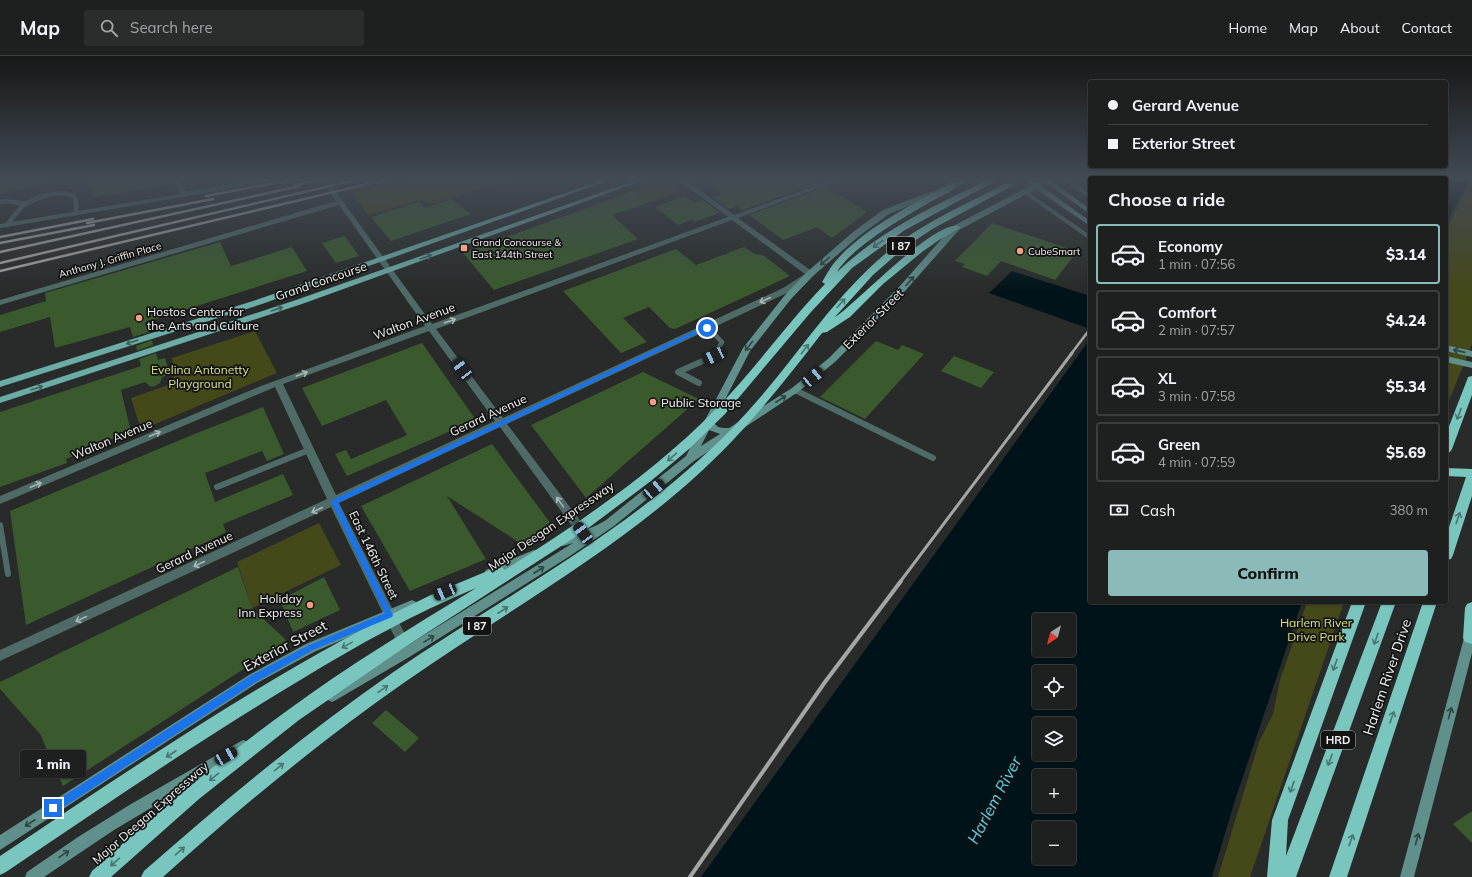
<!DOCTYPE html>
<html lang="en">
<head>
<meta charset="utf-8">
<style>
	:root { --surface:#1e201f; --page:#2b2d2c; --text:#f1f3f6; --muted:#a1a3a4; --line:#3c3e3d; --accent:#8bbbb9 }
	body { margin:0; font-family:Mulish,sans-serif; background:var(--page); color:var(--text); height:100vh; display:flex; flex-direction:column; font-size:15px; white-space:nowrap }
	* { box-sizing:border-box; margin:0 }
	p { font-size:13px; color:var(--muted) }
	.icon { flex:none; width:22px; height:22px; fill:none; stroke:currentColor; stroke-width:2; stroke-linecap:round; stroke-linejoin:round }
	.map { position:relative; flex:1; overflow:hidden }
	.panel { position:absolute; left:1088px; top:120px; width:360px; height:428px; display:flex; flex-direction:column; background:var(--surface); border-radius:4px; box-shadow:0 1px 3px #0004,0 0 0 1px var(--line) }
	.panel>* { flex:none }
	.guide { position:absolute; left:1088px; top:24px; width:360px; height:88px; border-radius:4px; box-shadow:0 1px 3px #0004,0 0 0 1px var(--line); display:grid; align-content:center; height:88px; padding:0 20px; background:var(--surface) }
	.needle { width:26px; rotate:216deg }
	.buttons { position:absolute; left:1032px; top:557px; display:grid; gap:8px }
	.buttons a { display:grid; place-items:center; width:44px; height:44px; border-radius:4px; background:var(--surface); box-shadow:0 1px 3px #0004,0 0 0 1px var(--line); font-size:20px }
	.end { position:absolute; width:18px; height:18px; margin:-9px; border:5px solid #1a73e8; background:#fff; box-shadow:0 0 0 2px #fff }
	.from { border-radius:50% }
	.bubble { position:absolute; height:28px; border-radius:4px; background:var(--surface); box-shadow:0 1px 3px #0004,0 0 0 1px var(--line); font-size:13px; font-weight:800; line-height:28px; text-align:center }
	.car { position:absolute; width:12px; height:24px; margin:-12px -6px; border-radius:5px; box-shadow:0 0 3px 1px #0007; background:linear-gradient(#222 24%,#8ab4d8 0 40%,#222 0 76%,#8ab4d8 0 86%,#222 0) }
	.guide b { display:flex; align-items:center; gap:14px; height:38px; font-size:15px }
	.guide b+b { border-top:1px solid var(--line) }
	.guide i { width:10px; height:10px; background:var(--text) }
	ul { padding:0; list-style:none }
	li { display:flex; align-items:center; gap:12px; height:60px; margin:0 8px 6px; padding:0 12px; border:2px solid var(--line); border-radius:4px }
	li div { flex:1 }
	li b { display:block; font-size:15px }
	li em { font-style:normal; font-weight:800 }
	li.active { border-color:var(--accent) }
	li>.icon { width:36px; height:36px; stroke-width:1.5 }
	h2 { padding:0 20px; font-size:18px; line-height:48px }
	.pay { display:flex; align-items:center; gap:10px; height:44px; padding:0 20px; font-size:15px }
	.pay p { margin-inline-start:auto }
	.cta { display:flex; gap:8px; margin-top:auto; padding:8px 20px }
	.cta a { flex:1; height:46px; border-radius:4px; background:var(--accent); color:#111; font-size:16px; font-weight:800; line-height:46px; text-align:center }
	header { display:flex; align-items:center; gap:24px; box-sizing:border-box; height:56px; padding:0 20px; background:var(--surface); border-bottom:1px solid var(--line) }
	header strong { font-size:19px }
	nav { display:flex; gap:22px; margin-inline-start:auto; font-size:14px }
	.search { width:280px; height:36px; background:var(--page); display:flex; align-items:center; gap:10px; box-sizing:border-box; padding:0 14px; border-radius:4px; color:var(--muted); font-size:15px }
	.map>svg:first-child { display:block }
	.green { fill:#454819 }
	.water { fill:#001318; fill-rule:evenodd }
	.building { fill:#3a5a2d }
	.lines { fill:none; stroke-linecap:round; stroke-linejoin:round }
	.motorway-tunnel { stroke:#464947; stroke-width:9; stroke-dasharray:9 4.5; stroke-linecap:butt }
	.service-far1 { stroke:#4e6b68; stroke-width:4.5 }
	.service { stroke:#4e6b68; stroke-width:6 }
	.minor { fill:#4e6b68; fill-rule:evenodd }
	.secondary { fill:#5f908b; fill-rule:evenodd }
	.primary { fill:#6caca6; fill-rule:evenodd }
	.motorway { fill:#78c6be; fill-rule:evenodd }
	.rail-far2 { stroke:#a4a6a5; stroke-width:2.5 }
	.rail-far1 { stroke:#a4a6a5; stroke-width:3 }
	.rail { stroke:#a4a6a5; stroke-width:4 }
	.oneway { stroke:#4a7571 }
	.oneway2 { stroke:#3f605c }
	.oneway3 { stroke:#314542 }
	.oneway4 { stroke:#a9b6b4 }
	.route { fill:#1a73e8 }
	.poi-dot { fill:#f49e86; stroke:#121312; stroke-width:1.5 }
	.labels { text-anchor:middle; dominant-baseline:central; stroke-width:3.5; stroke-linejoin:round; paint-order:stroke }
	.far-poi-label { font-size:10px; fill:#f3f4f3; stroke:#121312; text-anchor:start }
	.far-street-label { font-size:10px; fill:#f3f4f3; stroke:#121312 }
	.shield { fill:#121312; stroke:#b0b0b0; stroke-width:1 }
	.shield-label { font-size:11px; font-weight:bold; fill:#f3f4f3 }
	.street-label { font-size:12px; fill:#f3f4f3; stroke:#121312 }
	.poi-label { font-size:12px; fill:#f3f4f3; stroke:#121312; text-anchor:start }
	.park-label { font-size:12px; fill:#dae18b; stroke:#121312 }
	.near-street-label { font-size:14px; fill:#f3f4f3; stroke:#121312 }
	.near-water-label { font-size:16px; font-style:italic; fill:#5ed2e9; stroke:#121312 }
</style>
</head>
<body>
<header>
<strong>Map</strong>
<div class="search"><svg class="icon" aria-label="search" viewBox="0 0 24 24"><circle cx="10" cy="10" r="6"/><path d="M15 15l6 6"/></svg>Search here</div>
<nav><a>Home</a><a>Map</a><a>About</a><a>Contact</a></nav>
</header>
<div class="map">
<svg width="1472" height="821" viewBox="0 0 1472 821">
	<rect width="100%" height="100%" fill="#282b29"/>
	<path class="green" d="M417 122H515L431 148 421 144 368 159 352 137Z
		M1472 122V288L1446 352V175Z
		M666 125 681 135 647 147 633 135Z
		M255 275 277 317 141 374 131 342 168 329 174 323 172 302Z
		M319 467 341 509 252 552 237 506Z
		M1307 546H1344L1250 821H1218L1259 686 1273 658 1280 624Z"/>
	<path class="water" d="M1220 122H1471L1446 166V122Z
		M1012 215 1090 240V273L989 237Z
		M1090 283V546H1302L1235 744 1212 821H701ZM1039 564H1069V594H1039ZM1039 616H1069V646H1039ZM1039 668H1069V698H1039ZM1039 720H1069V750H1039ZM1039 772H1069V802H1039Z"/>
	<path class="building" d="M0 122H48L49 126 0 138Z
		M87 122H172L174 128 94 141Z
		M732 122H811L819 127 742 154 737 150 729 153 712 141 721 138 709 129Z
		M826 131 867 156 832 182 817 171 783 184 749 159Z
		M633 135 648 147 612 159 638 183 494 234 463 197Z
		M685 140 695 147 703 144 720 157 694 166 693 163 678 169 655 151Z
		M452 143 471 158 391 185 371 161 419 146 425 152Z
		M992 167 1058 189 1077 196 1055 224 1001 205 987 220 962 211 965 208 955 205Z
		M345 180 359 200 336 207 322 187Z
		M220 186 231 210 292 191 307 215 146 266 149 276 133 281 130 271 55 292 50 261 0 276V259L46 245 45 237Z
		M744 191 755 198 763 199 790 220 675 273 670 272 649 251 623 262 647 286 621 297 563 235 676 193 696 209Z
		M152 284 153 289 137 295 136 290Z
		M876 285 898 294 902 289 924 298 865 363 820 341Z
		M422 287 476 364 347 420 335 398 346 394 351 403 407 379 386 344 322 370 302 332Z
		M156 297 158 304 165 302 170 318 162 321 160 327 155 330 151 331 145 326 121 334 131 376 73 397V400L66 403 67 407 0 431V356L141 310 139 303Z
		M954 300 994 316 981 332 941 315Z
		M643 316 699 343 586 442 531 369Z
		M263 351 284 398 267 405 262 395 205 417 215 446 283 418 293 439 223 468 226 476 211 484 26 569 10 455 192 379Z
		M492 388 554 472 523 489 447 440 486 503 410 535 361 450Z
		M238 511 252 552 287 585 63 730 40 678 0 633V626Z
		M324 521 340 554 293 576 280 544Z
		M386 654 419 682 405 696 372 667Z
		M1472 755V787L1453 768Z"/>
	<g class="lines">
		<path class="motorway-tunnel" d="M1008 130 1025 122"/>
		<path class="service-far1" d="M0 146 7 145 25 148
			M7 169C12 163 17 155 23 150 35 141 61 133 74 140L76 146V157
			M707 271 722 286 715 298"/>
		<path class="service" d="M699 327 678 316 714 300 716 297
			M795 334 933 402
			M217 431 309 394
			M0 469 8 518"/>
		<path class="minor" d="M173 122H179L186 136 265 122H276L273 124 184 141 0 172V168L180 138Z
			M320 122H326L432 268 728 161 676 122H683L734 159 837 122H845L738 162 813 216V220L789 236 507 368 588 475 589 478 588 481 584 482 580 481 500 371 339 447 409 586 411 590 409 594 405 595 401 594 331 451 0 605V594L327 443 275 331 0 448V440L261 330 425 270 339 149 0 249V244L336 145ZM732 164 805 218 783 232 503 362 436 273ZM429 275 495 365 336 439 283 328Z
			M1060 122H1067L1090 138V143Z
			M1025 134 1090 179V184L1023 137 1022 136Z"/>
		<path class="secondary" d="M968 122H976L889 158 859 180 813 220 791 243 750 295 714 365C716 373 723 372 729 372L792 332 829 302 899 231 953 170 1032 129 1023 122H1030L1037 127 1042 124 1040 122H1054L1051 125 1090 153V158L1046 127 1041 130 1090 165V170L1036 133 959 174 905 235 835 306 798 336 694 405 614 470 570 500 411 600 336 644 332 646 328 644 326 640 328 636 403 592 573 487 563 490 559 489 558 486 559 483C574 477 595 472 606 464L686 400 743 292 785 239 807 216 853 176 883 154 911 143ZM709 374 720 378 701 390Z
			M1446 289 1472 295V301L1446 295Z
			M1446 300 1472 306V312L1446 306Z
			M534 494 538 495 539 498 538 501 494 520 490 522 486 520 484 517 486 514Z
			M412 544 416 546 418 549 416 552 314 596 257 627 0 794V779L249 619 306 588Z
			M1470 577 1472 578V597L1414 821H1400L1464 582 1466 578Z
			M243 684 248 686 250 690 248 694 114 774 44 821H25L27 816 78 781 131 748Z"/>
		<path class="primary" d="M608 122H616L262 248 0 331V325L256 244Z
			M642 122H650L302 248 0 347V341L296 244Z"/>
		<path class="motorway" d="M992 122H1001L905 174 852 212 811 256 725 358 689 393 651 425 583 476 405 591 299 664 199 743 111 821H89L92 815C155 758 219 704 288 654 348 610 412 571 476 532 415 557 358 589 302 623 201 683 104 750 6 816L0 819V800C140 707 279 611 431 539 452 529 474 521 495 512L500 510 505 514C580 466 653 417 715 354 754 315 786 268 825 228L822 226C826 220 829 213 834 207 861 174 913 148 951 127H954L958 129C951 137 936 142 927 148 902 162 851 192 837 216 881 174 937 148 992 122Z
			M1005 128H1011L1012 130 934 172 905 191 873 219 834 262C857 247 934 164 959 170L960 172 939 184 922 196 883 228 850 261 827 276 822 277C781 330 744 377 694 422 606 501 502 558 405 626 320 685 240 752 163 821H141L144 815C223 745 305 678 392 617 481 556 576 504 660 437 695 409 728 379 757 345 800 296 835 240 885 198 920 168 964 149 1005 128Z
			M1472 320V339L1452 393 1450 396 1446 397V378L1467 324 1468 321Z
			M1446 412 1472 413V440L1453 499 1451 503 1446 504V480L1466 421 1446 420Z
			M1352 546H1366L1288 764 1286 800 1382 546H1396L1296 821H1267L1272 764Z
			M1423 546H1437L1347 821H1329Z
			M1472 546V588L1465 586 1463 582 1465 552 1467 548Z"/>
		<path class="rail-far2" d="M294 129 331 122
			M206 140 301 122
			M87 167 213 143
			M0 181 93 163
			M0 187 94 169
			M0 196 300 130
			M0 207 364 122
			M0 215 393 122
			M1071 298 1090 273"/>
		<path class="rail-far1" d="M900 526 1072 297"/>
		<path class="rail" d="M690 821 825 626 901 525"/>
	</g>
	<defs><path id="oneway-shaft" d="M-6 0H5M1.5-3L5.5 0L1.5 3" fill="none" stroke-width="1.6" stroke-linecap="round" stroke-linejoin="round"/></defs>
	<g class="oneway">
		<use href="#oneway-shaft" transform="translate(878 188) rotate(144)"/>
		<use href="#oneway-shaft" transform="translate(841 247) rotate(-48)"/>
		<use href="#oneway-shaft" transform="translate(805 293) rotate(-52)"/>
		<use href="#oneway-shaft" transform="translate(1459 358) rotate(110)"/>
		<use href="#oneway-shaft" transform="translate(672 401) rotate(139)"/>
		<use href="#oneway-shaft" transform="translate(1458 462) rotate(-71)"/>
		<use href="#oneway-shaft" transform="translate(503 554) rotate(-33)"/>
		<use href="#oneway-shaft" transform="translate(1376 583) rotate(110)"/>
		<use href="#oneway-shaft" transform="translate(347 589) rotate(151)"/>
		<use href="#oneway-shaft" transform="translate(1335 609) rotate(110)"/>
		<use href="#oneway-shaft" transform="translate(383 633) rotate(-35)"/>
		<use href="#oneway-shaft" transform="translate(1392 661) rotate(-71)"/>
		<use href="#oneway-shaft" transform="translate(171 698) rotate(147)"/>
		<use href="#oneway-shaft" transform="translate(1330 704) rotate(110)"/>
		<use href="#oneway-shaft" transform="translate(279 711) rotate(-39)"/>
		<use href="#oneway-shaft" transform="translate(214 721) rotate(141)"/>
		<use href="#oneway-shaft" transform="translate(1292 731) rotate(110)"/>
		<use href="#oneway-shaft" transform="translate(1351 784) rotate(-71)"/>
		<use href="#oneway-shaft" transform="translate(180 795) rotate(-41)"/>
		<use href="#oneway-shaft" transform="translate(115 806) rotate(139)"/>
	</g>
	<g class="oneway2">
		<use href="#oneway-shaft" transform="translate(426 201) rotate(-20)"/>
		<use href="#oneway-shaft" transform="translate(277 253) rotate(-19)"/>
		<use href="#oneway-shaft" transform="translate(132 286) rotate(162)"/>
		<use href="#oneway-shaft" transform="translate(37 332) rotate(-18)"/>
	</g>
	<g class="oneway3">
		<use href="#oneway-shaft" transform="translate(825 205) rotate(139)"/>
		<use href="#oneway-shaft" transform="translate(910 225) rotate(-49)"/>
		<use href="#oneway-shaft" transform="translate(749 290) rotate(128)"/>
		<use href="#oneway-shaft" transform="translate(1459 295) rotate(-167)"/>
		<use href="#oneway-shaft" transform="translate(781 343) rotate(-33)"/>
		<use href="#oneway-shaft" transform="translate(539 514) rotate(-33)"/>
		<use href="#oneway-shaft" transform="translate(429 583) rotate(-32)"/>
		<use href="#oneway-shaft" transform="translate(1450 657) rotate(-75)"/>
		<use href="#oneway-shaft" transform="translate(30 767) rotate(147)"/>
		<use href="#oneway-shaft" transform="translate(1417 783) rotate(-75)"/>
		<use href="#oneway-shaft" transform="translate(64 798) rotate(-34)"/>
	</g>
	<g class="oneway4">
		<use href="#oneway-shaft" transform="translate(765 244) rotate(155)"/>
		<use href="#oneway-shaft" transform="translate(450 265) rotate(-20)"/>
		<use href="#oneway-shaft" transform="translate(302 318) rotate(-20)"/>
		<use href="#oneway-shaft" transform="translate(155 378) rotate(-23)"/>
		<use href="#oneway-shaft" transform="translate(36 429) rotate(-23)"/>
		<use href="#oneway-shaft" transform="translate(560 446) rotate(-126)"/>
		<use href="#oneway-shaft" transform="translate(317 454) rotate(155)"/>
		<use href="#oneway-shaft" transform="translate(199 508) rotate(155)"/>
		<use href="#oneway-shaft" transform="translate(81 563) rotate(155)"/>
	</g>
	<linearGradient id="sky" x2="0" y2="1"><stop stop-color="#161817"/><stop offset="0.52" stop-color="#424a54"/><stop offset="1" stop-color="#424a54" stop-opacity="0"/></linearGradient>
	<rect width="1472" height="236" fill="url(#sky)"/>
	<path class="route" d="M705 270 709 272 338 447 393 559 392 561 313 594 256 626 56 756 53 757 50 756 48 752 50 749 250 620 307 590 385 557 331 446 332 444Z"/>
	<g class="poi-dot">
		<rect x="460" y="188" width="8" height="8" rx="2"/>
		<circle cx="1020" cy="195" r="4"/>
		<circle cx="139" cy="262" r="4"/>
		<circle cx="653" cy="346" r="4"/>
		<circle cx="310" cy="549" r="4"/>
	</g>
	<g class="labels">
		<g class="far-poi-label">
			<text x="472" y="186">Grand Concourse &amp;<tspan x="472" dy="12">East 144th Street</tspan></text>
			<text x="1028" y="195">CubeSmart</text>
		</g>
		<g class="far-street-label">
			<text transform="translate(110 204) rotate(-16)">Anthony J. Griffin Place</text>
		</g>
		<g class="shield">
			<rect x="887" y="181" width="28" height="18" rx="3"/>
			<rect x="463" y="561" width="28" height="18" rx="3"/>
			<rect x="1321" y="675" width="34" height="18" rx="3"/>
		</g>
		<g class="shield-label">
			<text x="901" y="190">I 87</text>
			<text x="477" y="570">I 87</text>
			<text x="1338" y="684">HRD</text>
		</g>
		<g class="street-label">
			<text transform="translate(321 225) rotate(-19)">Grand Concourse</text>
			<text transform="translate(873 263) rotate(-45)">Exterior Street</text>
			<text transform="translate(414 265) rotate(-20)">Walton Avenue</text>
			<text transform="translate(488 359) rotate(-25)">Gerard Avenue</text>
			<text transform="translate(112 383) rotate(-23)">Walton Avenue</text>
			<text transform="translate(551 470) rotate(-34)">Major Deegan Expressway</text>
			<text transform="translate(194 496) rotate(-25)">Gerard Avenue</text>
			<text transform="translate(374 499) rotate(64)">East 146th Street</text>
			<text transform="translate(150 757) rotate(-41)">Major Deegan Expressway</text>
		</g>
		<g class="poi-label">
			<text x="147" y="255">Hostos Center for<tspan x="147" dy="14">the Arts and Culture</tspan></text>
			<text x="661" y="346">Public Storage</text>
			<text x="302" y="542" text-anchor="end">Holiday<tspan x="302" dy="14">Inn Express</tspan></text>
		</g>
		<g class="park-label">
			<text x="200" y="313">Evelina Antonetty<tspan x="200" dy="14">Playground</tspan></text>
			<text x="1316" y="566">Harlem River<tspan x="1316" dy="14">Drive Park</tspan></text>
		</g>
		<g class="near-street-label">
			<text transform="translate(285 590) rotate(-28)">Exterior Street</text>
			<text transform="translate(1387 621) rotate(-71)">Harlem River Drive</text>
		</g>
		<g class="near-water-label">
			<text transform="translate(994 744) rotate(-62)">Harlem River</text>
		</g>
	</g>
</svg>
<div class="buttons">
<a><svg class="needle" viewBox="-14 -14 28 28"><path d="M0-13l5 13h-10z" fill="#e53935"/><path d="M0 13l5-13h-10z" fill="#a1a3a4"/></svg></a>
<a><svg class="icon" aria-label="locate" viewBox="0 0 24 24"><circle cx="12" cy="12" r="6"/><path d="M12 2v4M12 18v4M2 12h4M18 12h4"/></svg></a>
<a><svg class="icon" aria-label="layers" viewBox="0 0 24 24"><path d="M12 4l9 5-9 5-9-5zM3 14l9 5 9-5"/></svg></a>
<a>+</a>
<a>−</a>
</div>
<i class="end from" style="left:707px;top:272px"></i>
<i class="end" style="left:53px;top:752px"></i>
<div class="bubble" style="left:20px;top:694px;width:66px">1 min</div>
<i class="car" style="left:714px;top:300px;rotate:245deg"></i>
<i class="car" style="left:462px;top:313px;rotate:323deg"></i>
<i class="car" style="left:813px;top:321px;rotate:50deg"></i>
<i class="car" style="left:654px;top:433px;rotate:50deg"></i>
<i class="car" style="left:583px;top:477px;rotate:324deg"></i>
<i class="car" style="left:445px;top:536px;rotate:247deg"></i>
<i class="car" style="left:226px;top:700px;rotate:60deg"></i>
<div class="guide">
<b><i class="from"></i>Gerard Avenue</b>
<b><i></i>Exterior Street</b>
</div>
<section class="panel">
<h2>Choose a ride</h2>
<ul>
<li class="active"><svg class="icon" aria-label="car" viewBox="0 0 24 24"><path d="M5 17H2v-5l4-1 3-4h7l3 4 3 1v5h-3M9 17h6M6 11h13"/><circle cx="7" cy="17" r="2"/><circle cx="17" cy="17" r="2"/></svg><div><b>Economy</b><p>1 min · 07:56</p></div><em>$3.14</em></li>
<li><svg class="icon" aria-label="car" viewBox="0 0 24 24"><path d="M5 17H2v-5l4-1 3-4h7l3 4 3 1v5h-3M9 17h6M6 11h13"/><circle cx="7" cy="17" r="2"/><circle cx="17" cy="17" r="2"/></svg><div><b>Comfort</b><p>2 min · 07:57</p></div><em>$4.24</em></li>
<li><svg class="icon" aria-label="car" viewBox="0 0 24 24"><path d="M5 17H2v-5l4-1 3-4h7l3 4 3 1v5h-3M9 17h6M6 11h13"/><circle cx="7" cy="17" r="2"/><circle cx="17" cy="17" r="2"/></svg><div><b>XL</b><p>3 min · 07:58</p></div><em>$5.34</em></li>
<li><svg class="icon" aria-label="car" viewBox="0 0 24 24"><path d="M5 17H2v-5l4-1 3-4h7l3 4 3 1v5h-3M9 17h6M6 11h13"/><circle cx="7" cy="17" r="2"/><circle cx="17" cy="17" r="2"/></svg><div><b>Green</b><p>4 min · 07:59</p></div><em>$5.69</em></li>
</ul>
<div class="pay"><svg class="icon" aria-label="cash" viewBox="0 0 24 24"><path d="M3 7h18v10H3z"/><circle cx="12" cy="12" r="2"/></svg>Cash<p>380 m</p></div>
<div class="cta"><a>Confirm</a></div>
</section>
</div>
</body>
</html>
